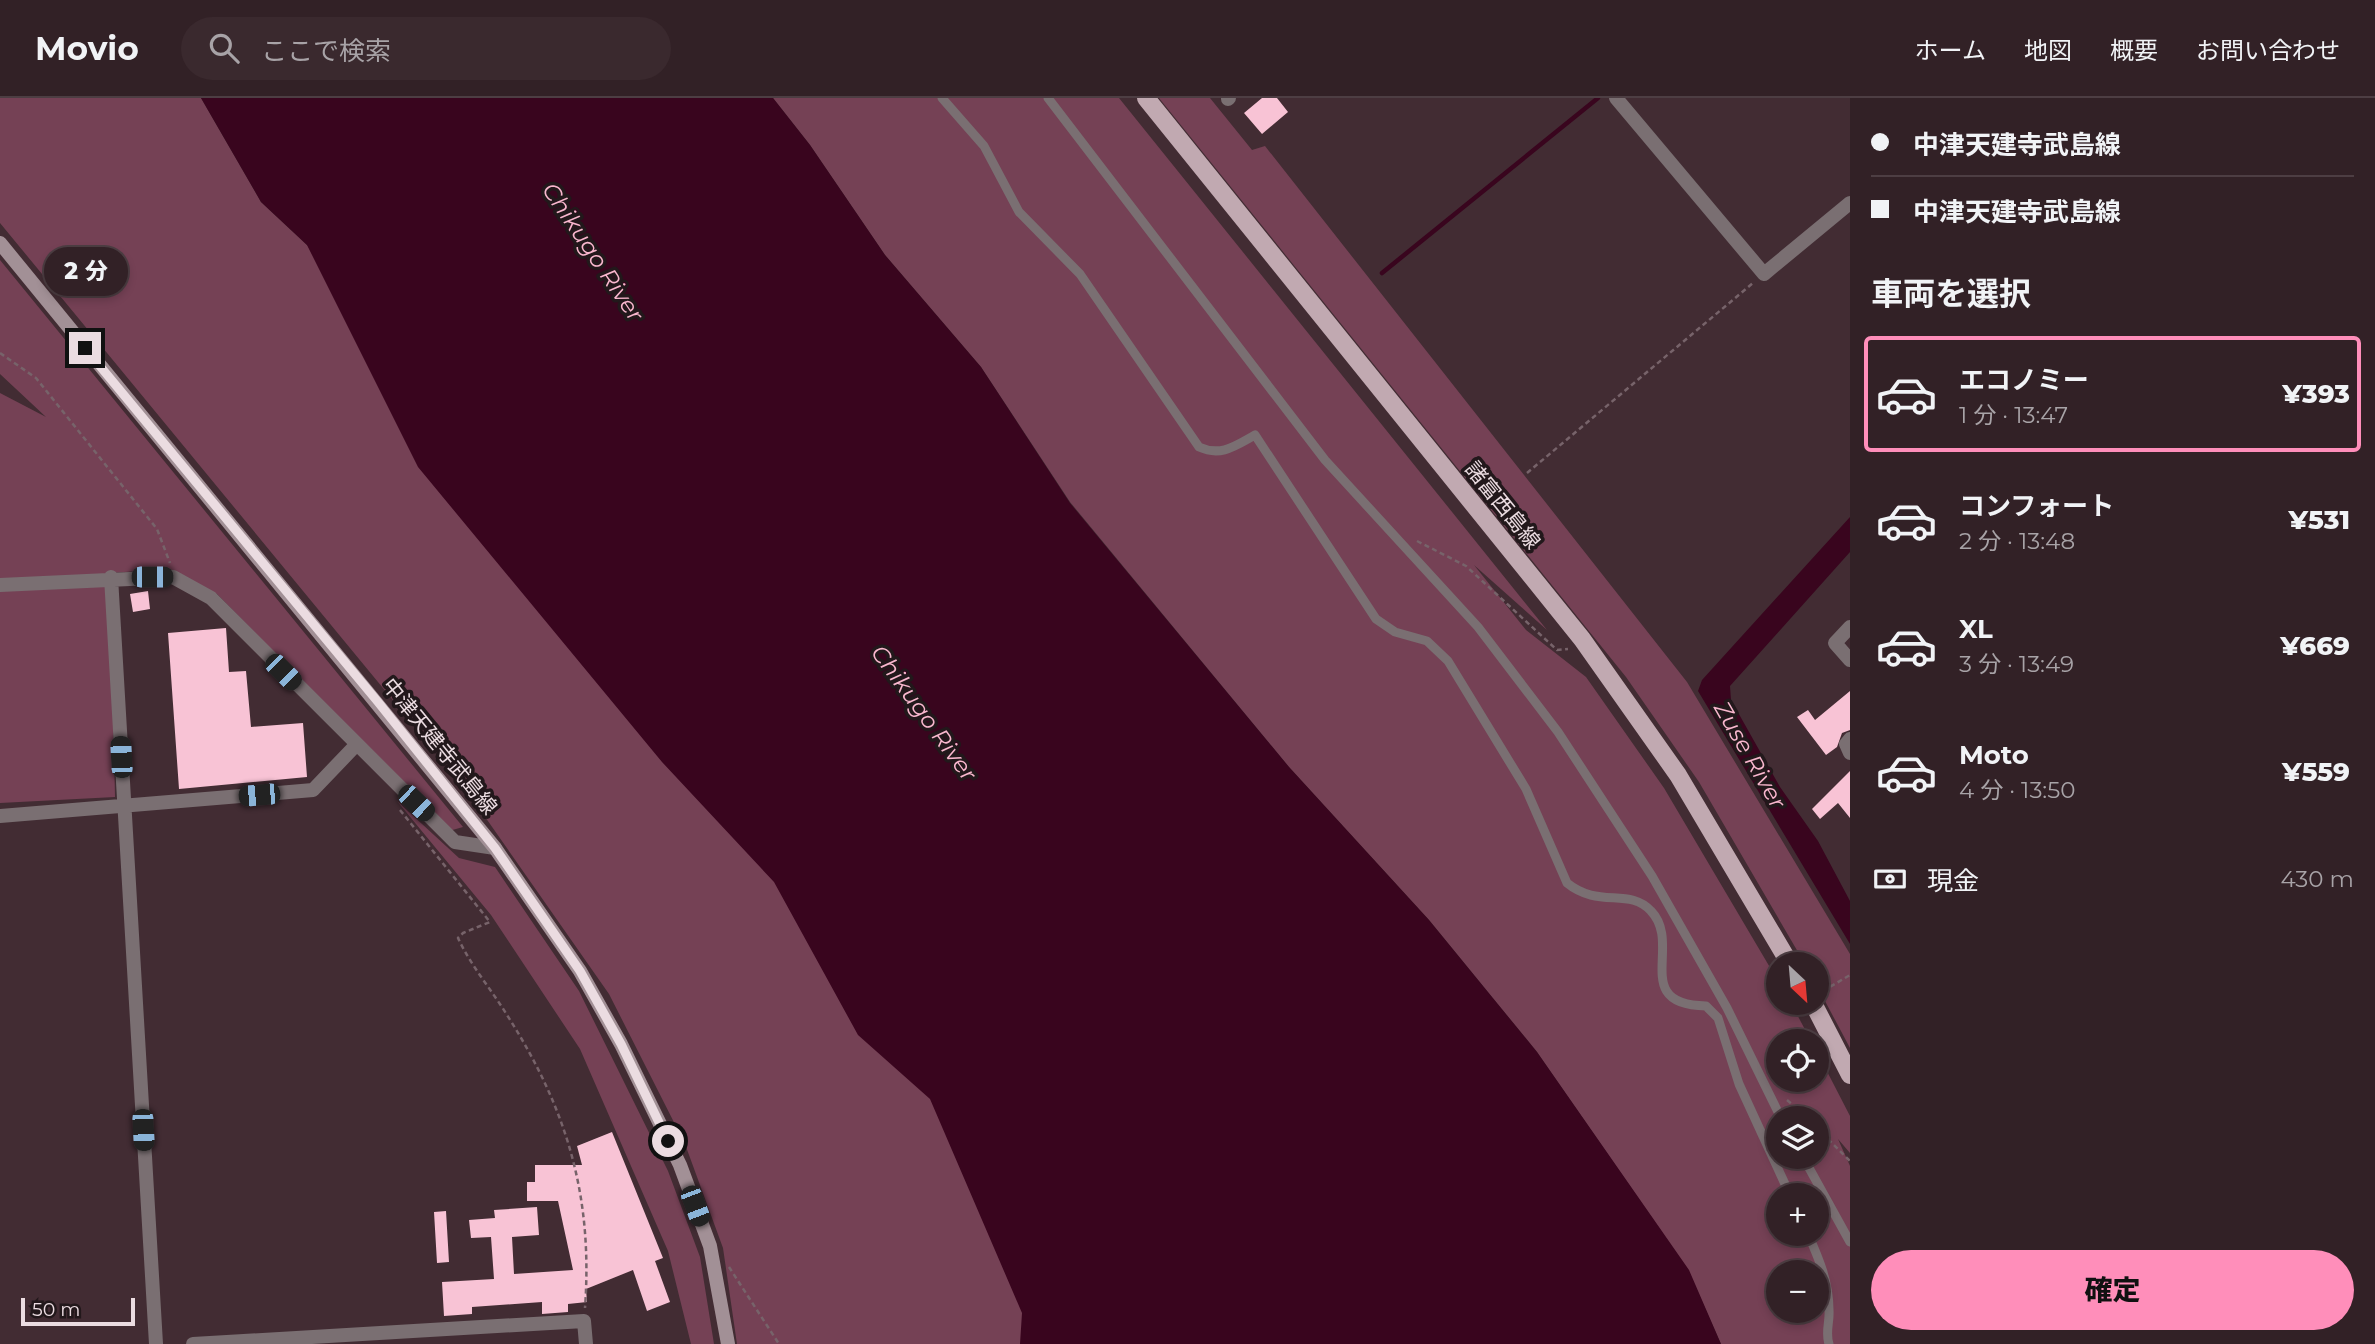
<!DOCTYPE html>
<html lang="ja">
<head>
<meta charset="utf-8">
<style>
	:root { --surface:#322126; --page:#3a292e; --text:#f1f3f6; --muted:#a8a3a7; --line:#4d3e43; --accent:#ff8eba }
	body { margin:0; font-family:Montserrat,"Noto Sans JP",sans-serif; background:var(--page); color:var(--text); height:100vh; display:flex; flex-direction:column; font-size:26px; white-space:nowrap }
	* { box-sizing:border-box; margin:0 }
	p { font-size:23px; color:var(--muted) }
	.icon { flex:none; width:38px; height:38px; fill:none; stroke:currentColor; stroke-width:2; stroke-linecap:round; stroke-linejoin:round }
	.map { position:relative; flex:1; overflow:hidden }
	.sheet { display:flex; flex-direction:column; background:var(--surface); width:525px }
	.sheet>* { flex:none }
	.banner { display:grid; align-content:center; height:154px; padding:0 21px; background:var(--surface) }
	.needle { width:46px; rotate:154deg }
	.fabs { position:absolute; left:1766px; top:854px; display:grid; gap:14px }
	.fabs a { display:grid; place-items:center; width:63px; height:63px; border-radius:50%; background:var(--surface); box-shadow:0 4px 10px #0003,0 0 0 2px var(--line); font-size:35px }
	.scale { position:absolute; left:21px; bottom:18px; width:114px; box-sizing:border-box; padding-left:7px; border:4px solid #ebdce1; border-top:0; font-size:19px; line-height:24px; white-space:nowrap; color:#ebdce1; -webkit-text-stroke:5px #22181b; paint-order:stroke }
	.end { position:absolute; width:32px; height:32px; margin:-16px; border:9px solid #ebdce1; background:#111; box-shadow:0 0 0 4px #111 }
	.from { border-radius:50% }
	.bubble { position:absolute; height:49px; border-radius:24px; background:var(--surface); box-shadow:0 4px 10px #0003,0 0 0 2px var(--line); font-size:23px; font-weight:800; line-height:49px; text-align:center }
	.car { position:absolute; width:21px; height:42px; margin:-21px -10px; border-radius:9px; box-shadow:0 0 5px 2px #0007; background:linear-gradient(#222 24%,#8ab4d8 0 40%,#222 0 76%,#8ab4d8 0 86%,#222 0) }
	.banner b { display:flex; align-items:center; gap:24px; height:66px; font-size:26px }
	.banner b+b { border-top:2px solid var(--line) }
	.banner i { width:18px; height:18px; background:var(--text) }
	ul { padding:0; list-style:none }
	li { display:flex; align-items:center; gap:21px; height:116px; margin:0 14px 10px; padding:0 7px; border:4px solid transparent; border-radius:7px }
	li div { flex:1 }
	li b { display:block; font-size:26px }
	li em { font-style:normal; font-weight:800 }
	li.on { border-color:var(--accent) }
	li>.icon { width:63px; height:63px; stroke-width:1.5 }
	h2 { padding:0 21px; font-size:32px; line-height:84px }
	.pay { display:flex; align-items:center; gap:18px; height:77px; padding:0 21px; font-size:26px }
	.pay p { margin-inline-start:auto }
	.button { display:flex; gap:14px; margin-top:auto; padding:14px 21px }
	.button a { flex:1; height:80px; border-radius:42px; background:var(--accent); color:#111; font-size:28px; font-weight:800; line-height:80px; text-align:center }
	header { display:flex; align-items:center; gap:42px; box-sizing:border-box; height:98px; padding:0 35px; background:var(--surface); border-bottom:2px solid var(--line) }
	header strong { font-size:33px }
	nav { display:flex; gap:38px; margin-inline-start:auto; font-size:24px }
	.search { width:490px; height:63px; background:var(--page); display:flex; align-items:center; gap:18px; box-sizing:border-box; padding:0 24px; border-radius:38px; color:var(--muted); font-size:26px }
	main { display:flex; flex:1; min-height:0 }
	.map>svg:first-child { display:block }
	.green { fill:#754155; fill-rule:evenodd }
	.water { fill:#39051e }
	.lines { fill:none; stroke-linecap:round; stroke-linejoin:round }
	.stream { stroke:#39051e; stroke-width:4.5 }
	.building { fill:#f8c3d5 }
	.path { stroke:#77636a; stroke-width:2.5; stroke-dasharray:5 3.5; stroke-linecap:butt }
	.lane { stroke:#7a6f72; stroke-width:9 }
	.street { stroke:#7a6f72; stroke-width:14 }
	.secondary { stroke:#a29096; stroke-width:14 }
	.primary { stroke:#c1a9b1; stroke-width:18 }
	.route { stroke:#ebdce1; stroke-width:9 }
	.labels { text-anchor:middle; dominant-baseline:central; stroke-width:7; stroke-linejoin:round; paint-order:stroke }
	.street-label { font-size:21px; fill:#ebdce1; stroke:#22181b }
	.water-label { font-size:23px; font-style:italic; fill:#f9b7ce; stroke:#22181b }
</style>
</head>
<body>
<header>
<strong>Movio</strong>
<div class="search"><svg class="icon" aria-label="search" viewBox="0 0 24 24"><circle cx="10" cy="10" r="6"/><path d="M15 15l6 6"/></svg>ここで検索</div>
<nav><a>ホーム</a><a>地図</a><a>概要</a><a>お問い合わせ</a></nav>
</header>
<main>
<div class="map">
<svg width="1850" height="1246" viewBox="0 0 1850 1246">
	<rect width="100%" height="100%" fill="#422c33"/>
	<path class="green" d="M0 0H201L261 104 307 147 805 774 1085 1246H737L723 1150 685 1046 609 896 462 686 0 125Z
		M773 0H1119L1547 532 1474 467 1526 532 1586 579 1664 690 1778 883V905H1791L1811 943H1778V982H1816L1817 954 1850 1018V1055L1838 1041 1850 1068V1246H1721L1688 1172 1537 954 1429 822 1289 669 1070 404 981 269 885 157 810 47ZM1778 1020H1816V1059H1778ZM1778 1097H1816V1136H1778ZM1778 1174H1816V1213H1778Z
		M1159 0H1210L1252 52 1265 48 1687 584 1850 856V950L1817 888 1816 866H1805L1699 684 1626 579Z
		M0 162 463 729 449 733 217 496 168 471 110 475 115 699 0 705V295L46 319 0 276Z
		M397 703 459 760 495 769 579 893 668 1073 700 1159 714 1246H691L668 1153 580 951 491 817Z"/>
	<path class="water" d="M201 0H773L810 47 885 157 981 269 1070 405 1289 669 1429 822 1537 954 1689 1172 1721 1246H1020L1022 1215 930 1001 858 937 774 784 662 664 418 369 307 147 261 104Z
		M1850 419V454L1730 588 1731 602 1780 689 1818 743 1850 803V846L1698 593 1702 582Z"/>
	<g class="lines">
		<path class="stream" d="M1382 175 1598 0"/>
	</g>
	<path class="building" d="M1262 0H1277L1288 14 1262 36 1244 15Z
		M148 493 150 511 133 514 130 496Z
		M226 530 229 574 246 573 251 629 303 625 307 679 179 691 168 535Z
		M1850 593V632L1842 635 1837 649 1826 657 1797 619 1808 612 1815 622Z
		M1850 673V720L1838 705 1820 721 1812 711Z
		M612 1034 663 1160 655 1163 670 1204 647 1213 633 1172 586 1191 587 1204 568 1206V1214L542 1216V1204L472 1209V1216L444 1218 442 1184 494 1181 491 1139 471 1140 469 1122 495 1120 494 1112 537 1109 539 1137 512 1139 514 1176 573 1172 558 1103H527V1084H535V1067H582L577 1048Z
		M446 1113 449 1164 437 1165 434 1114Z"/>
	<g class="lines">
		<path class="path" d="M0 255 36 280 157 431 170 465
			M1527 375 1753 185
			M1417 443 1466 468 1557 552 1568 551
			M400 712 490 824 463 835 458 840C471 868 491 891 507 917 567 1011 593 1098 585 1210
			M1823 893 1850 877
			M1787 1002 1808 1020
			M1816 1029 1850 1063
			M729 1169 779 1246"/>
		<path class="lane" d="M942 0 984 48 1019 114 1080 176 1199 349C1221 359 1235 348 1255 337L1376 521 1395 534 1427 543 1448 563 1526 691 1567 785C1599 811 1629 789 1651 813 1683 846 1630 907 1706 908L1718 920 1739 986 1790 1097
			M1048 0 1325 362 1478 529 1558 634 1652 778 1727 910 1781 1020
			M1803 1059 1850 1144
			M1808 1136C1819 1161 1829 1184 1829 1212 1830 1224 1825 1234 1829 1246"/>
		<path class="street" d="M1616 0 1764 176 1850 105
			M1228 1 1229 0
			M111 479 156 1246
			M0 487 173 479 211 500 455 744 495 750
			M1850 529 1835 545 1850 562
			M1850 641 1846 646 1850 655
			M0 718 313 692 356 647
			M193 1246 584 1223 586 1246"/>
		<path class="secondary" d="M0 145 495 750 580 873 621 946 680 1067 710 1148 728 1246"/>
		<path class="primary" d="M1146 0 1582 541 1678 677 1790 866
			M1813 905 1850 977"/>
	</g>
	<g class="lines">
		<path class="route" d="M85 250 378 604 495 750 580 873 621 946 668 1043"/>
	</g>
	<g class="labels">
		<g class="street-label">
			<text transform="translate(1503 407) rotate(51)">諸富西島線</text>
			<text transform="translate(440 648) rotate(51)">中津天建寺武島線</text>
		</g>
		<g class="water-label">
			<text transform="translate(593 154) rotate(56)">Chikugo River</text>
			<text transform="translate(924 615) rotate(54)">Chikugo River</text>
			<text transform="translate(1750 657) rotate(60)">Zuse River</text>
		</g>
	</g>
</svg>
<div class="fabs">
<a><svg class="needle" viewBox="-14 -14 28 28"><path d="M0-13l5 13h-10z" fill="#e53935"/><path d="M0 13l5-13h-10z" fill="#a8a3a7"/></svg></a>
<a><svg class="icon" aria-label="locate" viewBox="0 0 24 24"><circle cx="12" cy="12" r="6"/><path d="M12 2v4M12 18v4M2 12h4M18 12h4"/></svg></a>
<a><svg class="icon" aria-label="layers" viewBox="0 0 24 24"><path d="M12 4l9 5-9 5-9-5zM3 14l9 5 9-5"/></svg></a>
<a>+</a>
<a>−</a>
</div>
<div class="scale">50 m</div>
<i class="end from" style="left:668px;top:1043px"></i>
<i class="end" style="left:85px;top:250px"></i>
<div class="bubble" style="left:44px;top:149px;width:84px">2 分</div>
<i class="car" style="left:152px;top:479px;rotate:90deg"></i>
<i class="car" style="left:283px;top:574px;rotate:135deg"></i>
<i class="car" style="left:121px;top:659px;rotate:357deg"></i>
<i class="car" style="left:259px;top:697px;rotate:265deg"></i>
<i class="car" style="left:416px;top:705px;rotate:134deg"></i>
<i class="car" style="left:143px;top:1032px;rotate:177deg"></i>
<i class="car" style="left:695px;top:1108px;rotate:159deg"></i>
</div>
<section class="sheet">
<div class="banner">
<b><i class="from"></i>中津天建寺武島線</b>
<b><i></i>中津天建寺武島線</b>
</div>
<h2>車両を選択</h2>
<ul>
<li class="on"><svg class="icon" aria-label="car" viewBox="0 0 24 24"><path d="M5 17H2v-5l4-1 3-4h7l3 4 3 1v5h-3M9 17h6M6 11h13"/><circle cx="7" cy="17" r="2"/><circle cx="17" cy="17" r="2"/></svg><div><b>エコノミー</b><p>1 分 · 13:47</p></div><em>¥393</em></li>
<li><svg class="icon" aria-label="car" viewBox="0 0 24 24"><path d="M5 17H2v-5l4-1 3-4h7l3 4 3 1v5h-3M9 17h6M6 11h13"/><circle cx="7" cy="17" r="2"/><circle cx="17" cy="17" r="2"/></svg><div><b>コンフォート</b><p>2 分 · 13:48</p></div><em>¥531</em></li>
<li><svg class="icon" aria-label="car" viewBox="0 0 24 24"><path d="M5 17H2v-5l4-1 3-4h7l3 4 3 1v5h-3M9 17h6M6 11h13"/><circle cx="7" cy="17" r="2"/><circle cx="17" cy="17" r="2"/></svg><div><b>XL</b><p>3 分 · 13:49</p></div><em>¥669</em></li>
<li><svg class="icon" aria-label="car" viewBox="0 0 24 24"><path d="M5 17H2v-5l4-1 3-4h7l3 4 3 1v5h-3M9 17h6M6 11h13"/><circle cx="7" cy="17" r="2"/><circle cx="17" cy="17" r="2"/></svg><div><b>Moto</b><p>4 分 · 13:50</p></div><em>¥559</em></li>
</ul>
<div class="pay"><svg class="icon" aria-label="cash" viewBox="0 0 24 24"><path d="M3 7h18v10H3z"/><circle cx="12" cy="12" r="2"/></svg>現金<p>430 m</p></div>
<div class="button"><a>確定</a></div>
</section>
</main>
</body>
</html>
